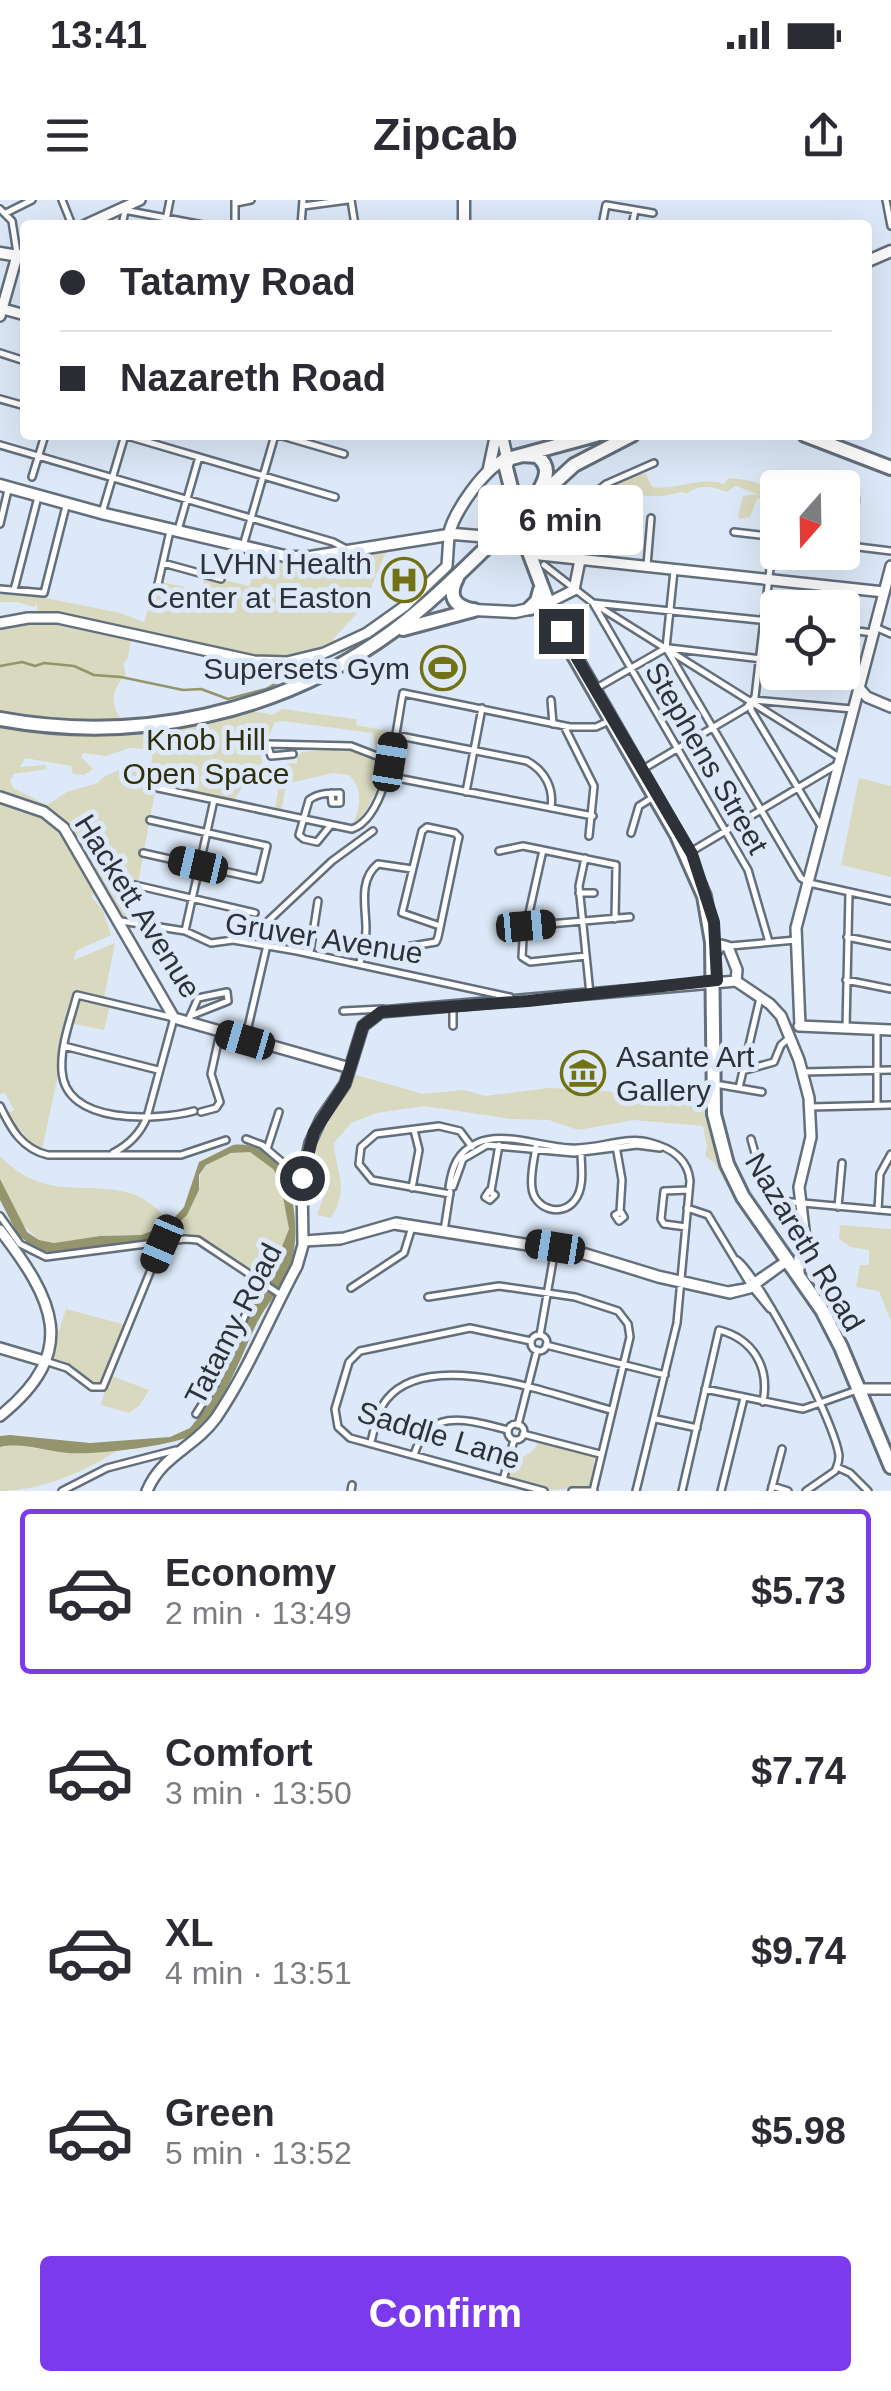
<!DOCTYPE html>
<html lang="en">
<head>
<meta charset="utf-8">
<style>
	:root { --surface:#fff; --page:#f2f2f3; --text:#2b2b33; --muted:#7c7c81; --line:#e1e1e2; --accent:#7c3aed }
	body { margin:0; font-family:Arial,sans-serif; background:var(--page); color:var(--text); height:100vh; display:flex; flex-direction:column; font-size:38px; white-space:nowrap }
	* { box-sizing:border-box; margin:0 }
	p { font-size:32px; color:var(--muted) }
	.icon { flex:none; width:55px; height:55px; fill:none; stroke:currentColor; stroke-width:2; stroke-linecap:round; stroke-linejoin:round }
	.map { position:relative; height:1291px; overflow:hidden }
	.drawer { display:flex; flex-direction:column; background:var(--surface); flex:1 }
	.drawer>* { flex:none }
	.top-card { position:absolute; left:20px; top:20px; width:852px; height:220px; border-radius:10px; box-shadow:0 10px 40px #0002; display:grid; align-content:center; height:220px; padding:0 40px; background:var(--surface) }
	.needle { width:65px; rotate:200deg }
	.buttons { position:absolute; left:760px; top:270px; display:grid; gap:20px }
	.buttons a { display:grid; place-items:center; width:100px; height:100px; border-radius:10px; background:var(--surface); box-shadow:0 10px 40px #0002; font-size:50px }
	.end { position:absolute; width:45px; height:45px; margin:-22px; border:12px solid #2d3238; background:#fff; box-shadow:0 0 0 5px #fff }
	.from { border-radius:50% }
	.bubble { position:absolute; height:70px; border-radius:10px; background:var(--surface); box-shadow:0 10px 40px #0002; font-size:32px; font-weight:700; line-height:70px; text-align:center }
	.car { position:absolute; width:30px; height:60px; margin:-30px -15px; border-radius:12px; box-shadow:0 0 8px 2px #0007; background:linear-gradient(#222 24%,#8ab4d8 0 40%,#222 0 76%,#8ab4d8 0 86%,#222 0) }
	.top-card b { display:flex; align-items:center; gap:35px; height:95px; font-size:38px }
	.top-card b+b { border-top:2px solid var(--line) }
	.top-card i { width:25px; height:25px; background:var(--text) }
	ul { padding:18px 0 0; list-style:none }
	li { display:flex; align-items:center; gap:30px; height:165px; margin:0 20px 15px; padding:0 20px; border:5px solid transparent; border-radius:10px }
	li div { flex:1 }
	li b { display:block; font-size:38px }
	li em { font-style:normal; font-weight:700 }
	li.active { border-color:var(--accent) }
	li>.icon { width:90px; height:90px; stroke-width:1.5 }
	.cta { display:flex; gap:20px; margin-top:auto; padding:20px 40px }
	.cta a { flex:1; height:115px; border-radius:10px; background:var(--accent); color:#fff; font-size:40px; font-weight:700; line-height:115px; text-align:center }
	.status { display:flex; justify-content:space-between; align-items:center; height:70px; padding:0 50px; background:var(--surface); direction:ltr }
	.status svg { height:28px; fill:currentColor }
	header { display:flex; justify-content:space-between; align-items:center; height:130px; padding:0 40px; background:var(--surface); font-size:45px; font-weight:700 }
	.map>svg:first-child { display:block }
	.green { fill:#d8d9bf; fill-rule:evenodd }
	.water { fill:#94956c }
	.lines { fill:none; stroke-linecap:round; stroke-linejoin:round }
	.stream { stroke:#94956c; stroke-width:2.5 }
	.street-casing { stroke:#646f7c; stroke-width:10 }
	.secondary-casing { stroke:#646f7c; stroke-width:14 }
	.primary-casing { stroke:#646f7c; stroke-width:15 }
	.highway-casing { stroke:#646f7c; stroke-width:18 }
	.street { stroke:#fff; stroke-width:5 }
	.secondary { stroke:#fff; stroke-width:9 }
	.primary { stroke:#fff; stroke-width:10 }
	.highway { stroke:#fff; stroke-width:12 }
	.highway-bridge-casing { stroke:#646f7c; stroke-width:18; stroke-linecap:butt }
	.highway-bridge { stroke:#fff; stroke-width:12 }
	.route { stroke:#2d3238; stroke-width:12 }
	.labels { text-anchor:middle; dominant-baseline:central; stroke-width:10; stroke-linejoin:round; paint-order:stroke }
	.poi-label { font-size:30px; fill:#2d3238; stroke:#dde9f8; text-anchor:end }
	.park-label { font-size:30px; fill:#2f2e0b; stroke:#dde9f8 }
	.street-label { font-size:30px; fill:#2d3238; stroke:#dde9f8 }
</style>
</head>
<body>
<div class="status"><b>13:41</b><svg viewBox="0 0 49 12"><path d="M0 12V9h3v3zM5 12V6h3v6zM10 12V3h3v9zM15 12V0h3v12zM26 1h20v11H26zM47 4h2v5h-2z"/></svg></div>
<header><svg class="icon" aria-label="menu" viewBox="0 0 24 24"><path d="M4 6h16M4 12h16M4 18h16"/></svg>Zipcab<svg class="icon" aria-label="share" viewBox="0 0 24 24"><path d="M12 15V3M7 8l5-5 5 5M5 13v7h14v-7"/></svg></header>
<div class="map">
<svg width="891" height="1291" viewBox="0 0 891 1291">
	<rect width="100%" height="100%" fill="#dde9f8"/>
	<path class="green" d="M638 274H646L652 287C677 291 698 276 724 284L729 278C746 280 767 281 776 297L757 299 750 317 740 319 738 316 743 296 757 294 736 286 726 292C713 286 698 284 686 294L682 292 663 296H625L622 289 611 293 607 289Z
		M388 347 368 395 371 398 333 439 335 441 341 437 342 442 315 454 275 461 37 415V404L34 407 18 402H0V394L41 397 120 413 144 422 157 381 200 390 201 393 205 375 249 386 260 350 286 356Z
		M45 419 131 438 128 458 123 464 126 474C112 490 109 501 121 519H62L0 510V426Z
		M283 509 354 519H357L356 525 388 531 384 559 377 556 373 533 282 521 275 522 268 538 259 545 263 566 297 563V556L302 552 348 548 385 565C384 576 364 620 353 626 359 606 365 591 349 575L333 573 286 584 281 613H274L279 586 242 588 233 602 161 586 159 577 128 576 119 580 156 586 131 721 118 720 99 692 91 696 103 711 111 735 76 751 74 760 115 743 103 803 110 805 104 830 69 823 42 950 31 947C26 931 14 927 7 914L14 910 5 893 0 894V524C66 532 129 524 195 519 221 517 248 507 272 515ZM129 548 146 549 152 552V561L146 567 124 568 103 577 98 583 67 592 47 605 13 588 10 580 14 574 46 569V565L20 567 25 558 71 566 73 574 84 575 93 569 81 557 83 553 106 556Z
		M859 578 891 586V677L841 665Z
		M353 874 423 894 464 890 485 896 549 888 673 895 708 893 715 934 770 1044 737 1003 714 962 705 956 707 946 703 926 634 920 578 930 549 920 511 919 424 906 376 913 351 923 334 943C336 975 350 986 331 1018L317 1015 329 981 328 971 320 967 314 952H311L316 933Z
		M250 952 273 969 280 980 289 1029 277 1059 262 1080 203 1041 171 1040 167 1034C181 1023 193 1007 199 989 201 981 198 973 205 967 215 956 236 951 250 952Z
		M0 956C46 1003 83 979 133 994 147 999 161 1012 171 1022L141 1035 100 1036 54 1043 39 1040 20 1022 0 979Z
		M840 1025 891 1029V1121L879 1091 856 1087 860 1065H869V1050L850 1047 839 1038Z
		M66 1109 126 1125 102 1185C82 1181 71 1165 50 1159Z
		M109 1175 149 1190 140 1205 129 1213 101 1205Z
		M538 1240 595 1254 590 1287 550 1290 508 1279 511 1256 517 1259C529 1255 537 1250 538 1240Z
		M15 1245 65 1253 120 1249C86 1271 41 1291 0 1291V1247Z"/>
	<path class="water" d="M233 945C292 938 302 1021 292 1062 287 1082 268 1102 258 1121 244 1148 217 1225 188 1237 164 1247 94 1255 68 1253 45 1251 23 1242 0 1247V1236L10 1235 90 1243 170 1237 190 1228 208 1205 222 1178 261 1081 277 1059 289 1029 280 981 273 969 250 952 231 953 206 965 199 975V990L187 1015 163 1037 55 1053 37 1050 18 1035 0 1000V979L27 1032 39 1040 54 1043 100 1036 141 1035 168 1025 184 1007 199 962Z"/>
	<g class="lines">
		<path class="stream" d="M0 466 22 462 35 466 44 463 74 466 94 475 121 477 183 490 201 489 228 499 266 489 294 473 305 474"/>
		<defs>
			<path id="street" d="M62 0 72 25
				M351 0 355 25
				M886 0 891 26
				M236 3 251 0
				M303 6 348 0
				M0 9 12 21 17 53
				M124 10 203 25
				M6 13 32 0
				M122 25 125 11
				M165 25 170 0
				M235 25V0
				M301 25 303 0
				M602 25 606 5 653 13
				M632 25 635 11
				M0 153 25 161
				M0 199 25 206
				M124 235 335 297
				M279 235 344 254
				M0 245 333 342 348 350
				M32 277 45 235
				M780 288 794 276C816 275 860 273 855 305L842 303
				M102 313 125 235
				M567 316 606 284 654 263
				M0 324 8 290
				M178 330 199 257
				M734 332 778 337
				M842 345 891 351
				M243 346 275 235
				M580 360 584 341 602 319 601 309 592 294
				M163 363 221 379
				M544 365 593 403 839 557
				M647 365 651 318
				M158 384 170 331
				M0 389 44 393 66 306
				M14 390 38 297
				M875 427 891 434
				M842 429 873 433
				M666 448 801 678 809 683 891 701
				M666 448 674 371
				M669 448 778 461
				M842 468 863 471
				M595 489 666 448
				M551 500 553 524
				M754 500 852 509
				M751 505V510L822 628
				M564 526 594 586 589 636
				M395 535 527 561C545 571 554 588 551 608
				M293 554 271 556 267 544 351 546 390 561
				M643 569 746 508 755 497 778 300
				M387 576 593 616
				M158 588 352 629C389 616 396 527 403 493L570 527H596L609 521
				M466 592 482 508
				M330 626 317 642 304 639 299 635 309 600C318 593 329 593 340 593V603H332L331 593
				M631 633 639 606 655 596
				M543 650 523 740 522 757 530 762 586 756
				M499 651 523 646 616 665 615 719
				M143 653 259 679 267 646 150 620
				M687 654 838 564
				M585 658 579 686 590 794
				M135 685 255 713
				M579 693H594
				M502 719 526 726 630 717
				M121 721 185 731 211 743 233 740 297 751 510 797
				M185 731 214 600
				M847 737 891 746
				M247 741 332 661 373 631
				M769 742 748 670 593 403 778 422
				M364 745 394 749 436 742 438 737 458 641 459 637 455 633 427 627 422 631 402 713 440 726
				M730 746 796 740
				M310 752 318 701
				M360 763C362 752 366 740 366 729 366 707 358 680 378 664L412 669
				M846 780 891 789
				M453 806V826
				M343 811 383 809
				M190 816 228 801 227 792
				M188 821 198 798 227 792
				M846 828 849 692
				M245 840 267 745
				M64 846 158 870
				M742 871 774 862 781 845 788 839
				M803 872 891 870
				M721 885 762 892
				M739 888 760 798
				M877 904V829
				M0 906C11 929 22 949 48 955H181L226 940
				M810 907 891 905
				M201 912 216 908 220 902 211 874 220 833
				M246 939 262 945 302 979
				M751 939 760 971 781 1001 891 1011
				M616 946 622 980 620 1012
				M536 947C534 960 530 975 532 988 534 1009 562 1018 575 1000 585 987 581 966 581 952
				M267 949 279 912
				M113 953C129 945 140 934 147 917L174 818 77 795C71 818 60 846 62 871 65 925 156 921 194 911
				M412 988 419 950 414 930
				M489 991 495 995 490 1000 485 997Z
				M491 991 499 945
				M450 994 372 980 359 964 361 947 376 934 439 926 460 931 472 947
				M838 1007 842 963
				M687 1008 708 1015 751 1086 770 1109
				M878 1010 880 974 891 954
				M621 1012 624 1017 619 1021 615 1015Z
				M0 1016 20 1044 46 1057 185 1039 198 1040 281 1095
				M686 1027 664 1024 661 1019 664 991 688 990
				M444 1031 450 992
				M305 1039 344 1036 396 1021 586 1052 658 1074 728 1090 745 1087 785 1060
				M303 1043 340 1041 394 1026 584 1056 658 1079 730 1095 750 1090 787 1063
				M737 1060C761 1078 836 1224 839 1256 839 1263 838 1264 835 1271L806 1291
				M351 1088 404 1053 412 1027
				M428 1097 499 1086 575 1097 618 1111 628 1124 630 1137 593 1291
				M540 1135 555 1049
				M531 1143a8 8 0 1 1 16 0a8 8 0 1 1-16 0Z
				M531 1141 470 1128 360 1151 349 1162 335 1209 338 1227 350 1238 544 1291
				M546 1145 665 1175
				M45 1161 67 1168 92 1187H103L162 1043
				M705 1189 803 1209 857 1190
				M196 1214 215 1184 254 1095 251 1085 255 1077
				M656 1219 697 1228
				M508 1232a8 8 0 1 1 16 0a8 8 0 1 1-16 0Z
				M518 1225 537 1150
				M523 1234 600 1254
				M371 1242C375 1227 377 1211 387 1199 430 1146 556 1196 611 1210
				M414 1255C429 1206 468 1220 508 1230
				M837 1267 850 1273 868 1291
				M503 1280 514 1240
				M772 1286 788 1291
				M62 1291 107 1268 176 1250
				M351 1291 352 1285
				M572 1291H594
				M636 1291 677 1123 690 981C688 957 669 947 648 942 627 936 594 950 570 948 542 947 503 931 477 943 457 952 452 967 449 987H453L463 959 487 945 574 953 637 945 660 948
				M682 1291 719 1130C753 1139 770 1167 763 1202
				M721 1291 744 1198
				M771 1291 782 1249"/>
			<path id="secondary" d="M85 25 140 0
				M0 108 25 115
				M0 116 17 56 22 54
				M531 354 884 392
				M548 403 574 390 580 360
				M0 423 28 418H58L254 461 287 462 324 453 367 433 405 406 447 366 449 336
				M860 489 867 497 891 507
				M0 597 44 612 64 628 174 818 350 868
				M716 752 721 745 728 747 737 770 736 781
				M799 826 891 830
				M800 826 796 728 891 366
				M0 1030C53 1099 81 1151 0 1216
				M0 1148 44 1161
				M859 1189H891
				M147 1291C161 1256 195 1247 216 1218 248 1171 270 1116 297 1066L303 1045 302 979 310 943 321 919 345 884 363 826 381 812 736 781 770 804 781 816 799 860 809 898 811 937 799 987 806 1047 799 1058V1074"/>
			<path id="primary" d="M464 25V0
				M0 53 25 57
				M868 61 891 51
				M502 235 508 263
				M489 268 496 235
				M0 285 105 314 289 357H310L454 334 490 337 527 349
				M449 336C450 316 488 263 507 259
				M474 410 515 412 538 407"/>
			<path id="highway" d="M805 235 891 268
				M523 255 537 256C550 266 547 276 540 289
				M522 313 574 265 632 235
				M493 336 514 315
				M457 378C448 395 453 406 472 410
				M545 405 677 635 704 696 712 742 714 914 727 964 743 997 822 1110 841 1147 891 1267
				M530 408 537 401 540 390
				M550 408 524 339 504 260 596 235
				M403 429 474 410
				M0 519C137 544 280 514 393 431 428 405 459 374 490 344"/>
		</defs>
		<use href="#street" class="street-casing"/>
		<use href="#secondary" class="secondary-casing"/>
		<use href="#primary" class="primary-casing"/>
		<use href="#highway" class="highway-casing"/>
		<use href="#street" class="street"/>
		<use href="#secondary" class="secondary"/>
		<use href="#primary" class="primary"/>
		<use href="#highway" class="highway"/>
		<defs>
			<path id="highway-bridge" d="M515 320 522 313
				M490 344 497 337"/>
		</defs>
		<use href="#highway-bridge" class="highway-bridge-casing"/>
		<use href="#highway-bridge" class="highway-bridge"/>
	</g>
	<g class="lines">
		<path class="route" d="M302 978 314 932 345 884 363 826 381 812 528 801 717 780 714 722 692 654 561 431"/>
	</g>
	<defs>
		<symbol id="hospital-ring" viewBox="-11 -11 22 22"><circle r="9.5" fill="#dde9f8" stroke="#727114" stroke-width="1.5"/><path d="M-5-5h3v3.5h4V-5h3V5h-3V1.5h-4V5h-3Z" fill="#727114"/></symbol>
		<symbol id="stadium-ring" viewBox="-11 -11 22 22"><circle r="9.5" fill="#dde9f8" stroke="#727114" stroke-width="1.5"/><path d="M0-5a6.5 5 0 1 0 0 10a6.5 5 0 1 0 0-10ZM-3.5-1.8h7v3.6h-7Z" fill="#727114"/></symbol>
		<symbol id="museum-ring" viewBox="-11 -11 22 22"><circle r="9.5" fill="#dde9f8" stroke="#727114" stroke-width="1.5"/><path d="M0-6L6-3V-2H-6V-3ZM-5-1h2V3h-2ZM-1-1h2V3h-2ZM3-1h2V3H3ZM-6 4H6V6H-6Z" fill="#727114"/></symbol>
	</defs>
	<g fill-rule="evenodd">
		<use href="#hospital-ring" x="379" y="355" width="50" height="50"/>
		<use href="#stadium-ring" x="418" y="443" width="50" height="50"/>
		<use href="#museum-ring" x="558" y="848" width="50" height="50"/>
	</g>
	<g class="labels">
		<g class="poi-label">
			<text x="372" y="363">LVHN Health<tspan x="372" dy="34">Center at Easton</tspan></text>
			<text x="410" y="468">Supersets Gym</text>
			<text x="616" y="856" text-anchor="start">Asante Art<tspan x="616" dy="34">Gallery</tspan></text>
		</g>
		<g class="park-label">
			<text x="206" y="539">Knob Hill<tspan x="206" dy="34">Open Space</tspan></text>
		</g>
		<g class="street-label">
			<text transform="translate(707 558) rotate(60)">Stephens Street</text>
			<text transform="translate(138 706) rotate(58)">Hackett Avenue</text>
			<text transform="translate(324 738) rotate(9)">Gruver Avenue</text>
			<text transform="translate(805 1042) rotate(59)">Nazareth Road</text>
			<text transform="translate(233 1124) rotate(-63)">Tatamy Road</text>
			<text transform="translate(439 1235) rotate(17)">Saddle Lane</text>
		</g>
	</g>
</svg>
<div class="buttons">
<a><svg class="needle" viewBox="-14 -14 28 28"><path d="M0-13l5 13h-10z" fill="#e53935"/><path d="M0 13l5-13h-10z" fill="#7c7c81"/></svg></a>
<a><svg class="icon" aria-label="locate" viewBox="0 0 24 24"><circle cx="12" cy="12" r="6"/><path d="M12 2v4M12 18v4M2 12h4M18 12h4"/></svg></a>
</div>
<i class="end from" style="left:302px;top:978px"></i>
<i class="end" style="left:561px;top:431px"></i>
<div class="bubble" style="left:478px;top:285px;width:165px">6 min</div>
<i class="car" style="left:390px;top:562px;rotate:9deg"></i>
<i class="car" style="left:198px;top:665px;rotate:283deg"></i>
<i class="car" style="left:526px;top:726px;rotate:85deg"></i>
<i class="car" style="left:245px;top:840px;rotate:286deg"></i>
<i class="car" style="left:162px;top:1044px;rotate:203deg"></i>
<i class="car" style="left:555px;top:1047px;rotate:279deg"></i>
<div class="top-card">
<b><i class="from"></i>Tatamy Road</b>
<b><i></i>Nazareth Road</b>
</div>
</div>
<section class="drawer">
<ul>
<li class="active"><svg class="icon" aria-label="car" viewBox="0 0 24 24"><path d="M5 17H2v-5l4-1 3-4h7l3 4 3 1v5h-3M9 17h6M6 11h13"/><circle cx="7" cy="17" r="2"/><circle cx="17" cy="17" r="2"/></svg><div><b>Economy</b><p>2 min · 13:49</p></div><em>$5.73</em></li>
<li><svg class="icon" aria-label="car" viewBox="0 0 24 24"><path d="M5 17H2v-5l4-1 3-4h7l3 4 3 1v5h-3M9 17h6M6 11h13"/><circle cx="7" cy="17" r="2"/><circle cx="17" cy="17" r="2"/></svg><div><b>Comfort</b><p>3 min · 13:50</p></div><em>$7.74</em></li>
<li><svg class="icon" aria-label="car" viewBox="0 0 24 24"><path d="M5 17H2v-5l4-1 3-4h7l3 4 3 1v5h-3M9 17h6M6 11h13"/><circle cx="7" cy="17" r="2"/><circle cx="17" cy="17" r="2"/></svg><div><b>XL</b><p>4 min · 13:51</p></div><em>$9.74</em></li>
<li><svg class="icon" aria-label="car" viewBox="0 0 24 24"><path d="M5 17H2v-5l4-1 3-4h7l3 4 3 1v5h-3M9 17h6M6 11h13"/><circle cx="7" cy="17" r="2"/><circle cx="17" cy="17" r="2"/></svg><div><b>Green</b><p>5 min · 13:52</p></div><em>$5.98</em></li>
</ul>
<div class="cta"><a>Confirm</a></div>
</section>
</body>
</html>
